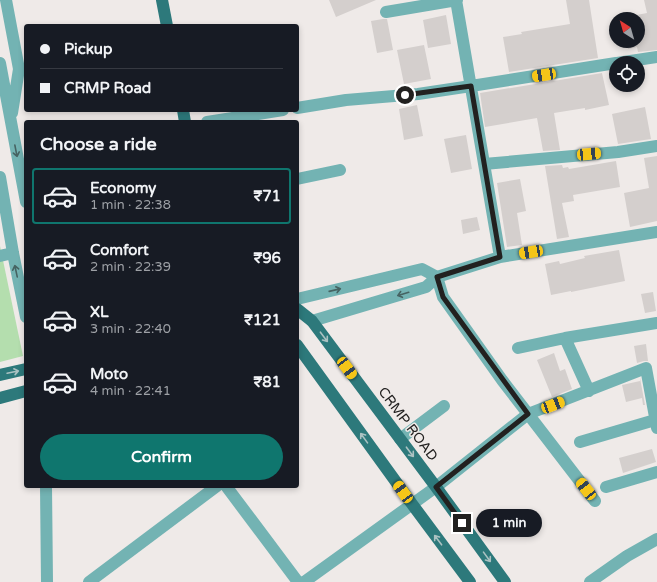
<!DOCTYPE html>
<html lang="en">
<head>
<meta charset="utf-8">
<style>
	:root { --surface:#171b24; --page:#20242c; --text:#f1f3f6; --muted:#9ea1a6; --line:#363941; --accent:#0f766e }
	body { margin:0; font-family:"Varela Round",sans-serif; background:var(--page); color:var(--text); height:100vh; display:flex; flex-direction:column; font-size:15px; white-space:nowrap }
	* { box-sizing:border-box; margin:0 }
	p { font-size:13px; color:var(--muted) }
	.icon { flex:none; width:22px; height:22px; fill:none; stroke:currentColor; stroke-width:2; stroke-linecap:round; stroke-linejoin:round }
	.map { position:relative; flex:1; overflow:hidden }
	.panel { position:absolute; left:24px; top:120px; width:275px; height:368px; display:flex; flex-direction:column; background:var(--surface); border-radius:4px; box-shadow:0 2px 6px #0003 }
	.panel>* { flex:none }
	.hud { position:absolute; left:24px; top:24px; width:275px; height:88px; border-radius:4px; box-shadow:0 2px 6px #0003; display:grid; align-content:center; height:88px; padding:0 16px; background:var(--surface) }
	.needle { width:26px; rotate:323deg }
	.tools { position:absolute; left:609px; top:12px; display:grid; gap:8px }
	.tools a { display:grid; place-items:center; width:36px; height:36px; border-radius:50%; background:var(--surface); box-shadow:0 2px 6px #0003; font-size:20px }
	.end { position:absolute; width:18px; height:18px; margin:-9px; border:5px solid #222120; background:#fff; box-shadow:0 0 0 2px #fff }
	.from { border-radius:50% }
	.bubble { position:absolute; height:28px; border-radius:14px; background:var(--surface); box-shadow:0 2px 6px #0003; font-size:13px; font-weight:700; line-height:28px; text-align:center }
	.car { position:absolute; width:12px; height:24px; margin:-12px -6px; border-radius:5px; box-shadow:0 0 3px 1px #0007; background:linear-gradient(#f5c518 24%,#345 0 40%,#f5c518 0 76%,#345 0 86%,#f5c518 0) }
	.hud b { display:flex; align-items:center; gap:14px; height:38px; font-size:15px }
	.hud b+b { border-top:1px solid var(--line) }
	.hud i { width:10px; height:10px; background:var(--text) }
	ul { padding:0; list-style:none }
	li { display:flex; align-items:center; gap:12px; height:56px; margin:0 8px 6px; padding:0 8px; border:2px solid transparent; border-radius:4px }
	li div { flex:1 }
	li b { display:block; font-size:15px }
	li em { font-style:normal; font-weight:700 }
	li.selected { border-color:var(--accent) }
	li>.icon { width:36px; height:36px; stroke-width:1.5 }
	h2 { padding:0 16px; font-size:18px; line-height:48px }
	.button { display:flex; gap:8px; margin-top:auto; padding:8px 16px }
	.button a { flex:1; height:46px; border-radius:24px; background:var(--accent); color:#fff; font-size:16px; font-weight:700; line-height:46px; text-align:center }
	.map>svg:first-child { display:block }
	.green { fill:#b4deae }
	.building { fill:#d4cfcd }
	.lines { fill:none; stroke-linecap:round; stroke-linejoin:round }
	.minor { stroke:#73b3b3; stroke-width:12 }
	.major { stroke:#2d797b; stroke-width:12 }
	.oneway { stroke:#466362 }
	.oneway2 { stroke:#abc2c2 }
	.route { stroke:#222120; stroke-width:5 }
	.labels { text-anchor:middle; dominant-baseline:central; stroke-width:3; stroke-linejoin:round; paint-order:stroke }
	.street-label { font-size:14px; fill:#222120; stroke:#efeae8 }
</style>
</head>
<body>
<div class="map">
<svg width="657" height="582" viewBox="0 0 657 582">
	<rect width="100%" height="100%" fill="#efeae8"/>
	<path class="green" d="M0 246 23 356 0 362Z"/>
	<path class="building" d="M329 0H376L336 17Z
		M566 0H589L598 58 509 72 503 37 522 34 521 32 570 24Z
		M644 0H657V50L638 52 637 47 628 49 626 41H638V19L621 18 647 13Z
		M446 15 451 44 428 48 423 20Z
		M383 19H387L393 50 377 53 371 21Z
		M424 45 431 79 404 84 397 50Z
		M602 73 609 105 585 110V108L554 113 560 150 543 151 537 118 485 127 480 93Z
		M417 105 423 136 404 140 399 109Z
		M645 107 651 139 618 144 612 114Z
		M466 135 472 169 451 173 444 139Z
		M657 156V221L630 227 624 193 649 188 644 158Z
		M616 161 620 187 573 195 574 201 562 203 569 237 557 239 545 166 562 165 563 168 568 167 569 169Z
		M520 179 526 211 517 213 522 245 507 247 497 183Z
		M477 217 480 230 463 234 461 220Z
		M619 250 625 281 571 292V291L551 295 545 264 559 261 560 264 585 258 584 256Z
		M653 292 656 311 645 313 641 294Z
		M646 344 648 361H644L637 363 634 346Z
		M554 353 560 371 565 369 572 389 552 397 537 360Z
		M640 378 645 405H643L642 398 626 402 622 385 640 381Z
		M652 449 656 462 623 473 619 458Z"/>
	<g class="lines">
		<path class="minor" d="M6 0 19 69 12 113
			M456 0 500 257
			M386 12 457 0
			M0 63 26 202
			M617 63 657 57
			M297 108 346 100 418 94 471 86 616 63
			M207 122 283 110
			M484 164 618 152 657 146
			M0 177 13 253 26 317
			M297 179 340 170
			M0 256 13 253
			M297 299 422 269 437 277 443 297 502 380 595 501
			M312 321 426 287 437 277 500 257 657 232
			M565 338 589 391
			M518 348 565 338 657 323
			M400 439 444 406
			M580 442 655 420
			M46 486 47 582
			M226 486 298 582
			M606 487 657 472
			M89 582 217 486
			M304 582 436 487 528 414 646 368 657 428
			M590 582 627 556 657 539"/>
		<path class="major" d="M162 0 167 26
			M183 110 185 122
			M297 309 312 321 436 487 505 582
			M297 345 412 504 470 582
			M0 375 26 369
			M0 398 26 391"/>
	</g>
	<defs><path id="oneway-shaft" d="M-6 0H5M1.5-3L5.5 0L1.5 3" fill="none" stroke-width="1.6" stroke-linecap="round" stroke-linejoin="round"/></defs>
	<g class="oneway">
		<use href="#oneway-shaft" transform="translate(16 151) rotate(79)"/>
		<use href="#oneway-shaft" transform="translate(16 271) rotate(-102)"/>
		<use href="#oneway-shaft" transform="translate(335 290) rotate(-13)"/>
		<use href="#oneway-shaft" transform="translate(403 294) rotate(163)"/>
	</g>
	<g class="oneway2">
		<use href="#oneway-shaft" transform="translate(324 337) rotate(53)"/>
		<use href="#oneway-shaft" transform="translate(13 372) rotate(-12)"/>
		<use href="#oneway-shaft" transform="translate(364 438) rotate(-126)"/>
		<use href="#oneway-shaft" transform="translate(410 452) rotate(53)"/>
		<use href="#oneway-shaft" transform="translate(438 540) rotate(-127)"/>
		<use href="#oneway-shaft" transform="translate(487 557) rotate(54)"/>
	</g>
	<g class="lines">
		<path class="route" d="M405 95 471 86 500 257 437 277 443 297 528 414 436 487 462 523"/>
	</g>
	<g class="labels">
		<g class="street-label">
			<text transform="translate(408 424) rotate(53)">CRMP ROAD</text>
		</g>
	</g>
</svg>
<div class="tools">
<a><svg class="needle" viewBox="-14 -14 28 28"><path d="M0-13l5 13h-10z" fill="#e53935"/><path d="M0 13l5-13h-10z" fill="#9ea1a6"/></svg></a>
<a><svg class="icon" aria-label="locate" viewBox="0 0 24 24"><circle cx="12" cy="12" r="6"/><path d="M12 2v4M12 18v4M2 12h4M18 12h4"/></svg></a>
</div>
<i class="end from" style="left:405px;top:95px"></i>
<i class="end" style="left:462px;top:523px"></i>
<div class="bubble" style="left:476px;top:509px;width:66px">1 min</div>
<i class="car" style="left:544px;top:75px;rotate:261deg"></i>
<i class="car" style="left:589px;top:154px;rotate:85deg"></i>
<i class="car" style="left:531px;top:252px;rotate:261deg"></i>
<i class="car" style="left:347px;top:368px;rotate:143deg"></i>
<i class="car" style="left:553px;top:405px;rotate:69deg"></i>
<i class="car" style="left:586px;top:489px;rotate:322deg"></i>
<i class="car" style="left:403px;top:492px;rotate:324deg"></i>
<div class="hud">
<b><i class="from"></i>Pickup</b>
<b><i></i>CRMP Road</b>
</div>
<section class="panel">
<h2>Choose a ride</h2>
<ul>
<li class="selected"><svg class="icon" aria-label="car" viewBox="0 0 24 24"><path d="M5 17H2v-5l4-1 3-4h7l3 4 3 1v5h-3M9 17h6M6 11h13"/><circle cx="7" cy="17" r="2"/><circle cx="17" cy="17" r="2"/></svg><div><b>Economy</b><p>1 min · 22:38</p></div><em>₹71</em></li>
<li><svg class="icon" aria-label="car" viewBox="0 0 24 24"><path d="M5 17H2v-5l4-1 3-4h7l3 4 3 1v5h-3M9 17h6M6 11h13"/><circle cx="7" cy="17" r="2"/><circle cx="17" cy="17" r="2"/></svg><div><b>Comfort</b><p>2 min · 22:39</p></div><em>₹96</em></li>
<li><svg class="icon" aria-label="car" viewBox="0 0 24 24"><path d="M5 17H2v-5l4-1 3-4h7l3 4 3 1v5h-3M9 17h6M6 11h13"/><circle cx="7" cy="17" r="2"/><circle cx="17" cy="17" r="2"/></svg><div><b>XL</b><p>3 min · 22:40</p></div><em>₹121</em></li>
<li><svg class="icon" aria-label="car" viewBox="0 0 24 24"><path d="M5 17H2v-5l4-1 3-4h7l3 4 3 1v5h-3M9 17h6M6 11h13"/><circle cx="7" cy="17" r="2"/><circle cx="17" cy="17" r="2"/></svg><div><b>Moto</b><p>4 min · 22:41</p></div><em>₹81</em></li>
</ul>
<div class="button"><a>Confirm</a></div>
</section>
</div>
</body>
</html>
